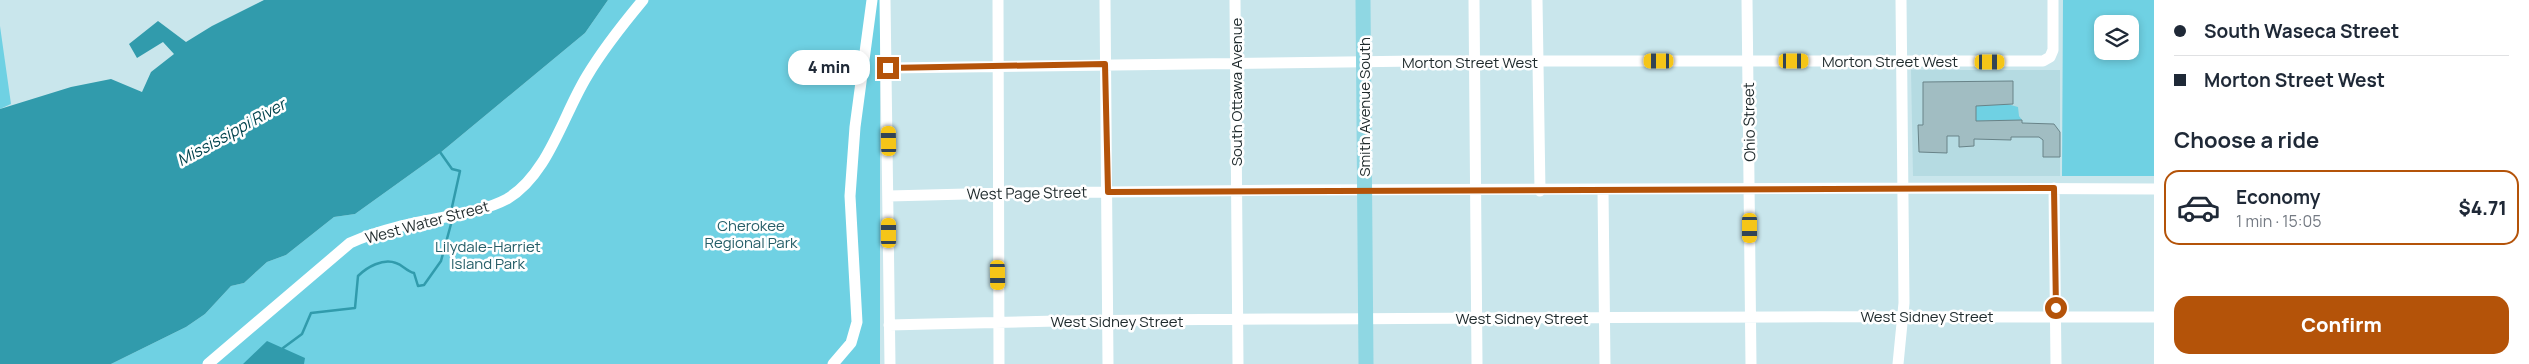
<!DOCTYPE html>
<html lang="en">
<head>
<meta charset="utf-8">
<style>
	:root { --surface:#fff; --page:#f6f6f7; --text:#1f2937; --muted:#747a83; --line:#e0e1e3; --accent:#b45309 }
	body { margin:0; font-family:Manrope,sans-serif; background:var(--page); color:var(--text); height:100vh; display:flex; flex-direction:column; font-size:19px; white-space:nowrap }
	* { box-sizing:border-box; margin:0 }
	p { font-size:16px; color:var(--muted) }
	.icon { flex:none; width:28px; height:28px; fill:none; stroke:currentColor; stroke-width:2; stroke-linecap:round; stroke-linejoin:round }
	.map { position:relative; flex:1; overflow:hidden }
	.side { display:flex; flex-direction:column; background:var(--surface); width:375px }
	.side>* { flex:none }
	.top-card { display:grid; align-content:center; height:110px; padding:0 20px; background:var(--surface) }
	.buttons { position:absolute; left:2094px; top:15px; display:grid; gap:10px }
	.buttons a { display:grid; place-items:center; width:45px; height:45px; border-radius:10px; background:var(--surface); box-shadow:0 2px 8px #0003; font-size:25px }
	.end { position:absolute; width:22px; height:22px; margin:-11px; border:6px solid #b45309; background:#fff; box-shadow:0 0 0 2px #fff }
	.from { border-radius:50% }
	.bubble { position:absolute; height:35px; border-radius:15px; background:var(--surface); box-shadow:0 2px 8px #0003; font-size:16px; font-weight:800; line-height:35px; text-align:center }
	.car { position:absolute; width:15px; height:30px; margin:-15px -8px; border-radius:6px; box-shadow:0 0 4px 1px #0007; background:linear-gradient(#f5c518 24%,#345 0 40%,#f5c518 0 76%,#345 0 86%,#f5c518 0) }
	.top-card b { display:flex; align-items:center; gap:18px; height:48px; font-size:19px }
	.top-card b+b { border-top:1px solid var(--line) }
	.top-card i { width:12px; height:12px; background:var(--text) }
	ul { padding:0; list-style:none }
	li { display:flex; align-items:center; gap:15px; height:75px; margin:0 10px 8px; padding:0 10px; border:2px solid transparent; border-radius:15px }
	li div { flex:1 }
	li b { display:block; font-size:19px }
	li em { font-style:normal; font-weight:800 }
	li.on { border-color:var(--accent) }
	li>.icon { width:45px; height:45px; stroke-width:1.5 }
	h2 { padding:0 20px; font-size:22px; line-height:60px }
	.button { display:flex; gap:10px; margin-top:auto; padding:10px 20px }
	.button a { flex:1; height:58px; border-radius:15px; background:var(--accent); color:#fff; font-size:20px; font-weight:800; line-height:58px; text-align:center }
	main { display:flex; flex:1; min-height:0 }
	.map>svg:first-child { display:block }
	.built { fill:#b5dbe2 }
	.green { fill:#6fd1e3; fill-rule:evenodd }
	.water { fill:#319bac }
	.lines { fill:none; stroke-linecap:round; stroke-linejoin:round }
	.stream { stroke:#319bac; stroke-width:2.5 }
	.building { fill:#a1bdc2; stroke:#688388 }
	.minor { stroke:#fff; stroke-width:11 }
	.major { stroke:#8fd7e3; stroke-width:15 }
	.route { stroke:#b45309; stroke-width:6 }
	.labels { text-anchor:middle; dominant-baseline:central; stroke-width:5; stroke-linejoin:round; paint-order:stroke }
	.street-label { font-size:15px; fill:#1e292b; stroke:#fff }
	.park-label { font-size:15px; fill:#265e68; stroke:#fff }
	.water-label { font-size:16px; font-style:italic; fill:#03444e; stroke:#fff }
</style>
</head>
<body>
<main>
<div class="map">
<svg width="2154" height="364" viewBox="0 0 2154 364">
	<rect width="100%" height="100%" fill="#c9e6ec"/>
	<path class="built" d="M1911 70H2060V176H1913Z"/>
	<path class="green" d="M608 0H880V364H111L186 327 205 314 231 286 244 283 267 262 286 255 334 217 355 214 440 153 585 33Z
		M2063 0H2154V176H2062ZM2102 24H2130V51H2102Z
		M0 26 11 104 0 109Z
		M2007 104 2018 107 2019 116 2022 120 1976 121V105Z"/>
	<path class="water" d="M264 0H608L585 33 440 153 355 214 334 217 286 255 267 262 244 283 231 286 205 314 186 327 111 364H0V109L71 87 111 79 142 92 151 72 174 54 163 42 137 58 129 44 158 21 186 42 212 26Z
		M267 341 305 358 304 364H243Z"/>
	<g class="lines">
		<path class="stream" d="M440 152 452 169 460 171 452 207
			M283 348 302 334 311 313 355 308 358 276C367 267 383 258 396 263 403 265 406 271 414 273L418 286 424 285 441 261 451 224"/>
	</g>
	<path class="building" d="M2013 81V104L1976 106V121L2022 120V123L2054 124 2060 132V157H2043V140L2039 137H2011V140L1974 139V146L1959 147V136H1947V153L1919 152 1918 125H1923V82Z"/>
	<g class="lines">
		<path class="minor" d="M885 0 890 364
			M998 0 999 364
			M1105 0 1108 364
			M1235 0 1238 364
			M1474 0 1477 364
			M1537 0 1540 191
			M1747 0 1751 364
			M888 68 1418 61H2043L2050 57 2053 50V0
			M2054 188 2056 364
			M1603 190 1605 364
			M889 196 1005 193 1299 190 1901 188 2154 189
			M889 325C1088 319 1288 319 1487 318 1709 317 1932 316 2154 317
			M208 364 350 243C381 229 413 223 445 217 466 213 488 209 507 199 548 175 563 115 587 76 603 49 623 24 643 0
			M833 364 851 343 857 322 850 196 855 127 872 0
			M1898 364 1904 303 1901 0"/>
		<path class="major" d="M1363 0 1366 364"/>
	</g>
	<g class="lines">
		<path class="route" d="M888 68 1105 64 1108 192 2054 188 2056 308"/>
	</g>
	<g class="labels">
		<g class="street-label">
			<text x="1890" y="61">Morton Street West</text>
			<text x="1470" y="62">Morton Street West</text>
			<text transform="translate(1236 92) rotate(-90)">South Ottawa Avenue</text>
			<text transform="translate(1364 107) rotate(-90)">Smith Avenue South</text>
			<text transform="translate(1749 122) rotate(-91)">Ohio Street</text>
			<text transform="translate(1027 193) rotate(-1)">West Page Street</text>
			<text transform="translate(427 222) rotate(-15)">West Water Street</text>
			<text x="1927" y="316">West Sidney Street</text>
			<text x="1522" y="318">West Sidney Street</text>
			<text x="1117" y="321">West Sidney Street</text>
		</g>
		<g class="park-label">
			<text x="751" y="225">Cherokee<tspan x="751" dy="17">Regional Park</tspan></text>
			<text x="488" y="246">Lilydale-Harriet<tspan x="488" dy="17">Island Park</tspan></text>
		</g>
		<g class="water-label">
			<text transform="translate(231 132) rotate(-29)">Mississippi River</text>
		</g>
	</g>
</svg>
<div class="buttons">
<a><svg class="icon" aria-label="layers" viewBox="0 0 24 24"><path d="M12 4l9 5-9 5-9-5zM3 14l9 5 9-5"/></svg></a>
</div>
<i class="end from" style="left:2056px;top:308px"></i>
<i class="end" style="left:888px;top:68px"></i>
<div class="bubble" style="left:788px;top:50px;width:82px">4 min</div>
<i class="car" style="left:1659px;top:61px;rotate:270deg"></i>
<i class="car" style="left:1794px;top:61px;rotate:90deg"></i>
<i class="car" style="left:1990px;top:62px;rotate:90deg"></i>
<i class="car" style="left:889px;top:141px;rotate:359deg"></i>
<i class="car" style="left:1750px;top:228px;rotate:180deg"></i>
<i class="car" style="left:889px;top:233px;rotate:0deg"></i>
<i class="car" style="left:998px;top:275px;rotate:179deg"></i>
</div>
<section class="side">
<div class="top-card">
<b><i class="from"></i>South Waseca Street</b>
<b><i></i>Morton Street West</b>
</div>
<h2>Choose a ride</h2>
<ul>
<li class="on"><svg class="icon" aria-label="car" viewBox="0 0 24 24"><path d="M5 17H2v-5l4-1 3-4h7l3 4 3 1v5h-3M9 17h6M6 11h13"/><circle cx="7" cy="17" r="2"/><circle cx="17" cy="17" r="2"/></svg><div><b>Economy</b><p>1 min · 15:05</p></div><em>$4.71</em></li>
</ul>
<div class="button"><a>Confirm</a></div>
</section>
</main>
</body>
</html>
